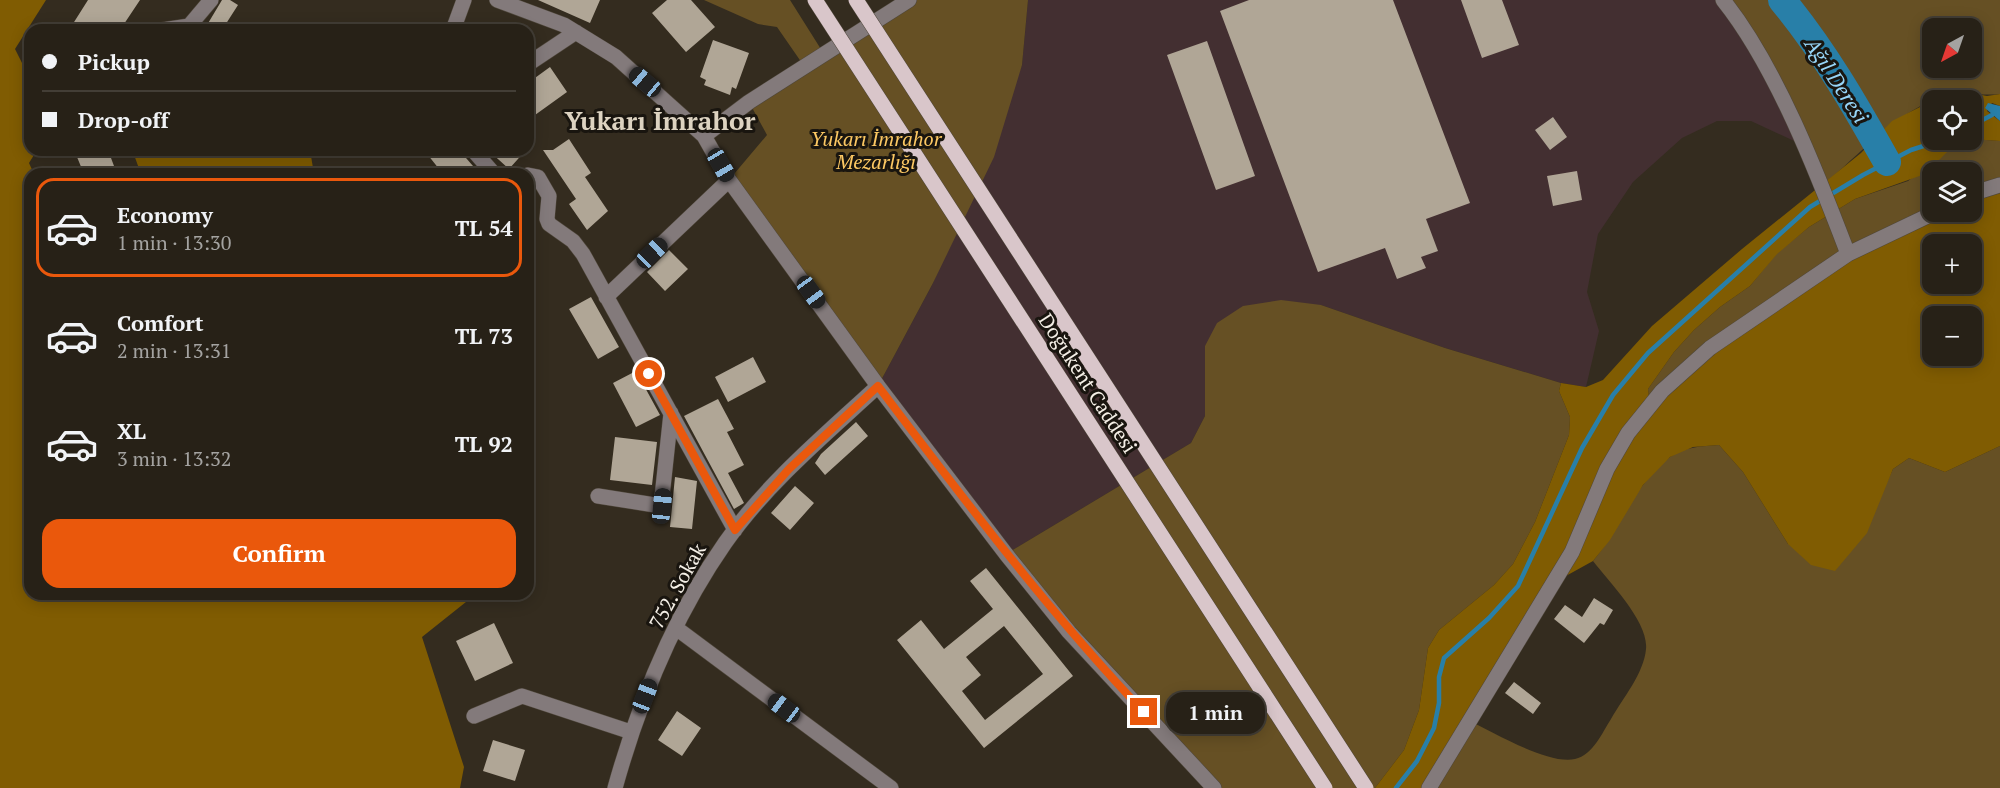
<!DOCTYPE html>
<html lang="en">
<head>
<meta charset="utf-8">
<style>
	:root { --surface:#272117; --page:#2f2920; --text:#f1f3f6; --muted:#a4a3a1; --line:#433e36; --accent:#ea580c }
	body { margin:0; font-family:"PT Serif",serif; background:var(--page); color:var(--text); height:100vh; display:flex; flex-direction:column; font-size:22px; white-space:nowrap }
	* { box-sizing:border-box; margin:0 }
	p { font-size:20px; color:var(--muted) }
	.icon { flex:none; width:33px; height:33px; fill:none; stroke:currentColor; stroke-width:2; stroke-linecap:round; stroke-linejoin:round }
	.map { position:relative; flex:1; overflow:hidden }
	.sheet { position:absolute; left:24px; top:168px; width:510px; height:432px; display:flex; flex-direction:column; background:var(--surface); border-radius:18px; box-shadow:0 3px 15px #0003,0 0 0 2px var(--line) }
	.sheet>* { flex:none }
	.banner { position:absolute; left:24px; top:24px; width:510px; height:132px; border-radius:18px; box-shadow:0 3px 15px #0003,0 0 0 2px var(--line); display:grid; align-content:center; height:132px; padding:0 18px; background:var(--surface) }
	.needle { width:39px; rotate:220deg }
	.tools { position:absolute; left:1922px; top:18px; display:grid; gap:12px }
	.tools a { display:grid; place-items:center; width:60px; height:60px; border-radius:12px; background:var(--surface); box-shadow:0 3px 15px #0003,0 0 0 2px var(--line); font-size:30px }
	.end { position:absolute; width:27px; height:27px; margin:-14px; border:8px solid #ea580c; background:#fff; box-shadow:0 0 0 3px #fff }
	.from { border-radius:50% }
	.bubble { position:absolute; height:42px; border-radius:18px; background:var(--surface); box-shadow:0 3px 15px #0003,0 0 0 2px var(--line); font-size:20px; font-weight:800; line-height:42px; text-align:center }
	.car { position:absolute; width:18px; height:36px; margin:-18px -9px; border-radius:8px; box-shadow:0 0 4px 2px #0007; background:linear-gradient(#222 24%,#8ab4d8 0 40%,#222 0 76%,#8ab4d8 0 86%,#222 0) }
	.banner b { display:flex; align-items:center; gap:21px; height:57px; font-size:22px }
	.banner b+b { border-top:2px solid var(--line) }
	.banner i { width:15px; height:15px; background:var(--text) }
	ul { padding:10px 0 0; list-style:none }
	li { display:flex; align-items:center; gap:18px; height:99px; margin:0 12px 9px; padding:0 6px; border:3px solid transparent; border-radius:18px }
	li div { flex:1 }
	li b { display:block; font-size:22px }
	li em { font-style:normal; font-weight:800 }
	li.on { border-color:var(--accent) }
	li>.icon { width:54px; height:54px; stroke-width:1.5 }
	.button { display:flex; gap:12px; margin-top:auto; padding:12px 18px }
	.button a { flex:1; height:69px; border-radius:18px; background:var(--accent); color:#fff; font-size:24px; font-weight:800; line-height:69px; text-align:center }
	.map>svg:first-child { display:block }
	.industrial { fill:#432f31 }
	.green { fill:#665024; fill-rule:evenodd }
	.forest { fill:#805c02; fill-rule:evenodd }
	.water { fill:#287fa8 }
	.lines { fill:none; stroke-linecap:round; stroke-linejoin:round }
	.stream { stroke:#287fa8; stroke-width:4.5 }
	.river { stroke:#287fa8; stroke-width:28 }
	.building { fill:#b0a696; fill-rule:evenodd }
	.minor-casing { stroke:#4f473b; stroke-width:16 }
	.minor { stroke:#837a7b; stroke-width:15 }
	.major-bridge-casing { stroke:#4f473b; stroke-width:16; stroke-linecap:butt }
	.major-bridge { stroke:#d9c6ca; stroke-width:15 }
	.route { stroke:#ea580c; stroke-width:8 }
	.labels { text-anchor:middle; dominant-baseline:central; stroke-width:6; stroke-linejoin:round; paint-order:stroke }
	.park-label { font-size:20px; font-style:italic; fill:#fcc863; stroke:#19150f }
	.street-label { font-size:20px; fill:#f4efe6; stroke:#19150f }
	.water-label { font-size:21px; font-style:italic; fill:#97d5f7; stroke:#19150f }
	.district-label { font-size:26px; font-weight:bold; fill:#ddd3c1; stroke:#19150f }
</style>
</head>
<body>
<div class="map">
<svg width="2000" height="788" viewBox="0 0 2000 788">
	<rect width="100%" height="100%" fill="#342c1f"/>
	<path class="industrial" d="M1028 0H1723L1803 145 1751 121H1717L1682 138 1633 182 1598 234 1587 292 1599 331 1586 387 1561 383 1445 348 1321 305 1205 346V416L1191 443 1006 554 878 386 933 283 1022 65Z"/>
	<path class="green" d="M704 0H790L824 54 909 0H1028L1022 65 994 157 933 283 878 386 729 180 767 135 749 102 804 66 777 27 758 24Z
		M1723 0H2000V94C1981 96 1963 91 1945 96 1899 109 1858 156 1822 186ZM1932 28H1971V68H1932Z
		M1973 139 2000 141V185L1971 194V172H1932V212L1650 407 1648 389 1674 352 1694 330 1720 307 1750 286 1776 254 1809 227 1855 199 1908 181 1954 145Z
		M1281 300 1321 305 1445 348 1561 383 1559 391 1570 417 1569 435 1535 522 1513 564 1494 585 1439 630 1428 648 1419 710 1404 750 1375 788H1214L1006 554 1191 443 1205 416V346L1217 323 1243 306Z
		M1719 445 1743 472 1788 544 1881 495 1893 469 1909 458 1945 472 2000 446V788H1429L1468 720C1493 732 1548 765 1575 759 1593 755 1602 733 1611 719 1623 698 1644 673 1646 649 1649 622 1609 582 1593 561 1620 529 1636 482 1670 457 1684 447 1702 446 1719 445Z"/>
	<path class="forest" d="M0 0H46L15 49 30 79V150H37L29 163 34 174H30V594H476L422 637 464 767 460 788H0Z
		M1971 93 1987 96 2000 94V106L1992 103 1987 111 2000 121V141L1971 139V100H1934Z
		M1932 101V140H1970L1954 145 1925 174 1855 199 1809 227 1777 254 1750 286 1720 307 1694 330 1674 352 1648 389 1650 406 1756 315 1936 212H1971V194L2000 185V446L1945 472 1909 458 1893 469 1867 533 1835 571 1811 565 1788 544 1743 472 1719 445 1693 447 1670 457 1643 485 1610 540 1593 561 1555 582 1429 788H1375L1404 750 1419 710 1428 648 1439 630 1494 585 1513 564 1535 522 1569 435 1570 417 1559 391 1561 383 1586 387 1603 380 1652 326 1742 249 1861 153 1892 121ZM1932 244H1971V284H1932ZM1932 316H1971V356H1932Z
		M136 150H310L314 174H141L133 152Z"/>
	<path class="water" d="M1988 103 2000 106V121L1985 108Z"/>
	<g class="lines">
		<path class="stream" d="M1971 126 1992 115
			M1396 788 1417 761 1434 728 1439 703V677L1444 658 1489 618 1518 586 1582 448 1613 395 1648 353 1810 207 1863 175 1911 150 1942 140"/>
		<path class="river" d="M1782 0C1824 51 1855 105 1887 162"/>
	</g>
	<path class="building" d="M88 0H140L120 30H69Z
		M222 0H230L238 5 222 30H204Z
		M538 0H600L590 23Z
		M667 0H691L715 27 686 52 652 13Z
		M1249 0H1393L1470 203 1426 219 1438 251 1421 257 1426 268 1397 279 1385 248 1318 272 1220 11Z
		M1461 0H1502L1519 45 1482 58Z
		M713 40 749 53 736 89 732 87 730 95 704 85 706 80 700 77Z
		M1207 41 1255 176 1216 190 1167 55Z
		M550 67 567 92 535 115 528 105V83Z
		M1553 117 1567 137 1550 150 1535 130Z
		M569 139 591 173 585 177 608 211 587 230 569 204 576 199 543 150H553Z
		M95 150H108L117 174H84L77 157Z
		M424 150H459L473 166 463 174H443Z
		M488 150H526L509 169Z
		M1577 171 1582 200 1553 206 1547 176Z
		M669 250 688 269 665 291 647 272Z
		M591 297 619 347 598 359 569 309Z
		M753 357 766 382 728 402 715 377Z
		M636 371 660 415 636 427 613 383Z
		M718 399 734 429 727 432 744 465 728 473 744 503 734 509 684 416Z
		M856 422 868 436 825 475 815 463 821 454Z
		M615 437 657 442 652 485 610 480Z
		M675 477 697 481 692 529 670 527Z
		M795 486 814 503 790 530 771 513Z
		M986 568 1073 676 984 748 897 640 921 620 944 649 993 609 970 581ZM1004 626 1043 674 985 720 962 691 981 675 966 657Z
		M1594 598 1613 610 1604 625 1600 623 1584 643 1554 619 1565 605 1582 617Z
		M494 623 513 663 475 681 456 641Z
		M1514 682 1541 703 1533 714 1505 693Z
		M677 711 701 728 682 756 658 740Z
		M493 740 525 750 515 781 483 771Z"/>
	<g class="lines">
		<defs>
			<path id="minor" d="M497 0 564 25 616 57 704 136 729 180 878 386 1006 554 1069 632 1214 788
				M1723 0C1776 66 1818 175 1848 254
				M162 30 189 26 211 0
				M453 30 464 0
				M528 64 576 32
				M704 136 749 102 909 0
				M473 150 494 174
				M528 175 538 177 549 196 547 219 549 224 573 241 583 254 735 530
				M1971 194 2000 185
				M606 297 729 180
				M598 496 661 506 671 413
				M676 628 891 788
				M474 716 522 696 631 732
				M615 788C639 702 674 616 725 543 767 483 825 435 878 386
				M1429 788 1572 552 1607 469 1628 433 1662 391 1710 348 1848 254 1936 212"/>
		</defs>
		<use href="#minor" class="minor-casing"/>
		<use href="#minor" class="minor"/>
		<defs>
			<path id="major-bridge" d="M815 0 1325 788
				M856 0 1366 788"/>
		</defs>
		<use href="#major-bridge" class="major-bridge-casing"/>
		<use href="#major-bridge" class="major-bridge"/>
	</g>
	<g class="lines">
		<path class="route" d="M649 374 735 530 789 469 878 386C963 498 1047 610 1144 712"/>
	</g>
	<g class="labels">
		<g class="park-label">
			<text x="876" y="138">Yukarı İmrahor<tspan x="876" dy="23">Mezarlığı</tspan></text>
		</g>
		<g class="street-label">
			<text transform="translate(1088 383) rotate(57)">Doğukent Caddesi</text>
			<text transform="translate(677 586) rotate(-61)">752. Sokak</text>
		</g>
		<g class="water-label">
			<text transform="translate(1837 80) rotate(57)">Ağıl Deresi</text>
		</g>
		<g class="district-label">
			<text x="660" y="120">Yukarı İmrahor</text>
		</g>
	</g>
</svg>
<div class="tools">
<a><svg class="needle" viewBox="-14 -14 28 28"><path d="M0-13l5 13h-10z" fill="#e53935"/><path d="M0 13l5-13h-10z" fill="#a4a3a1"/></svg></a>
<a><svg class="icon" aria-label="locate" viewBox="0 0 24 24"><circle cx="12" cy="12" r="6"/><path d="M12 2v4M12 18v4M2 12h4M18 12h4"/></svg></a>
<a><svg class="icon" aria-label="layers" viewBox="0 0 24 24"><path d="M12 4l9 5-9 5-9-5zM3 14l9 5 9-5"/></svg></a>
<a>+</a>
<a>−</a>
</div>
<i class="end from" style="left:649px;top:374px"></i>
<i class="end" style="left:1144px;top:712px"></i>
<div class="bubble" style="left:1166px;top:692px;width:99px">1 min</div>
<i class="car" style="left:645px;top:82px;rotate:310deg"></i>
<i class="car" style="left:721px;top:165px;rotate:150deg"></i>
<i class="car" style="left:652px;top:253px;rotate:46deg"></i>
<i class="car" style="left:811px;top:292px;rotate:144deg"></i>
<i class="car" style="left:662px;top:506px;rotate:6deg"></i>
<i class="car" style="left:645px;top:696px;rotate:21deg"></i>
<i class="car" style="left:784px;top:708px;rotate:307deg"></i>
<div class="banner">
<b><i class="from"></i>Pickup</b>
<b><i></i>Drop-off</b>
</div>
<section class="sheet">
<ul>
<li class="on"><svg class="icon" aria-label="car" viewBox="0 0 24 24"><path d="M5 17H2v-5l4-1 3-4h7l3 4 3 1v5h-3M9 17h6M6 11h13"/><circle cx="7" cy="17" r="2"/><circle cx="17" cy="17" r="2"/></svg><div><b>Economy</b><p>1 min · 13:30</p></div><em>TL 54</em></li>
<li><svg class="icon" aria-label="car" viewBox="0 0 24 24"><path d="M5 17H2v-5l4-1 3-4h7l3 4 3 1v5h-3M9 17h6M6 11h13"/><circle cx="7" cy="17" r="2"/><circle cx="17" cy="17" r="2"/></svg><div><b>Comfort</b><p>2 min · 13:31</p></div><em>TL 73</em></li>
<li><svg class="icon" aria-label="car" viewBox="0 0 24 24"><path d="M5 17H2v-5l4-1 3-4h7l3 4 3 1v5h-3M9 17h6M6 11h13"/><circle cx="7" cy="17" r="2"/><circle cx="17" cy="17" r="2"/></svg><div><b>XL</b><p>3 min · 13:32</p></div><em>TL 92</em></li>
</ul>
<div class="button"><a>Confirm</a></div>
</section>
</div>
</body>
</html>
